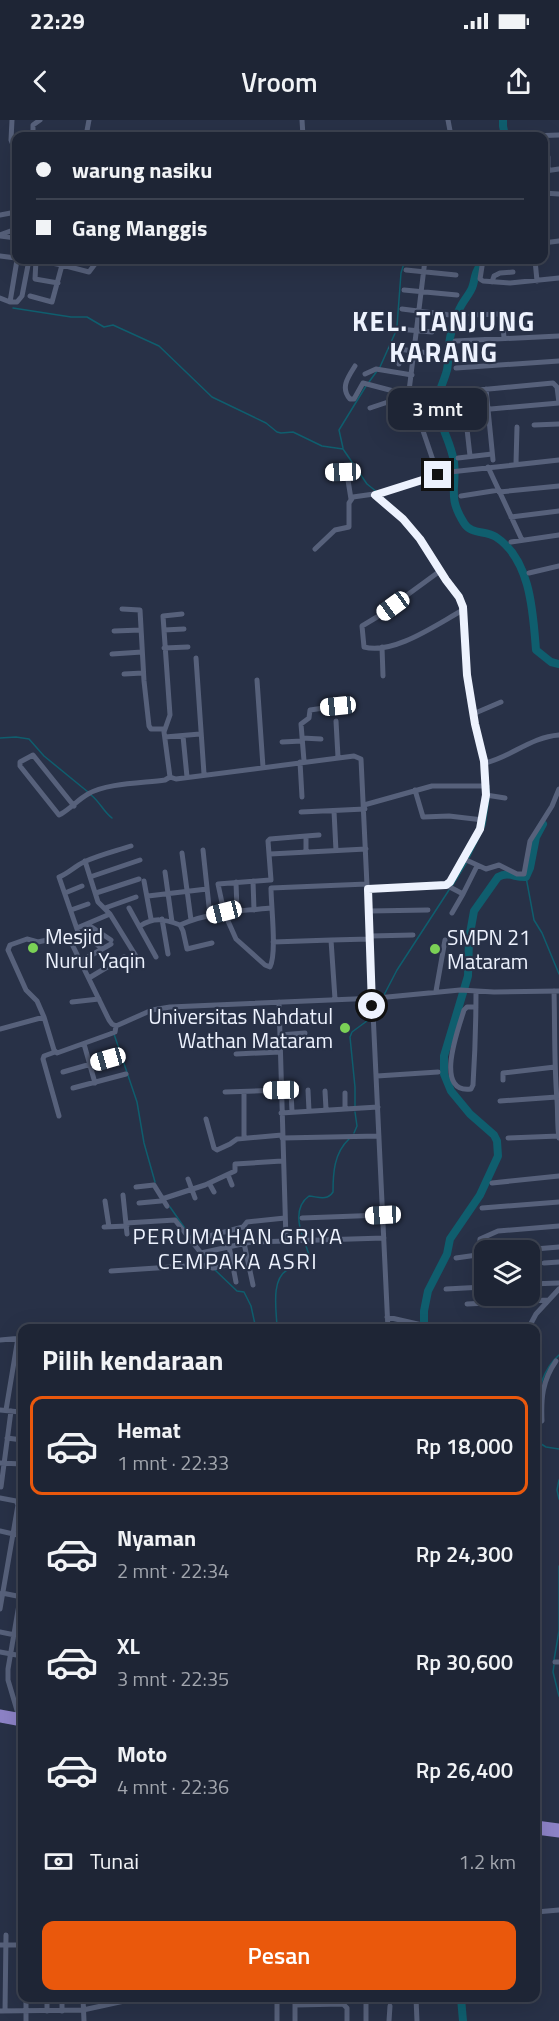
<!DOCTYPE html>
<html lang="id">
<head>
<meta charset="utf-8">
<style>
	:root { --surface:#1e2535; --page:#262d3d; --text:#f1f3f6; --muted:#a1a5ad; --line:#3c4250; --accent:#ea580c }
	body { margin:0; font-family:"Titillium Web",sans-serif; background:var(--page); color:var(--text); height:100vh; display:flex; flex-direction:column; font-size:22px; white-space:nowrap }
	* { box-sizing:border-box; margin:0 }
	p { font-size:20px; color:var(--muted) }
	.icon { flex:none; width:33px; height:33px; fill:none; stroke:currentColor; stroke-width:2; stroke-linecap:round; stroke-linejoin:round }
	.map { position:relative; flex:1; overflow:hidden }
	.side { position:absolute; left:18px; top:1204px; width:522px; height:678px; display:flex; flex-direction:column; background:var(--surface); border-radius:12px; box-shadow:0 6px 24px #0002,0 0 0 2px var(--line) }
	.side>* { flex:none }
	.guide { position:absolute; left:12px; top:12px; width:536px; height:132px; border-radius:12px; box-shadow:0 6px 24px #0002,0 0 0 2px var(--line); display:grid; align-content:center; height:132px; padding:0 24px; background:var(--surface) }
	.fabs { position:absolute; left:474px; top:1120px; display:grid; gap:12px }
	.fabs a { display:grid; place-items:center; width:66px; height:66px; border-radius:12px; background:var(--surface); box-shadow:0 6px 24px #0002,0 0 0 2px var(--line); font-size:30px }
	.end { position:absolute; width:27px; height:27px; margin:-14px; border:8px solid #edf2fe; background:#111; box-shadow:0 0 0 3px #111 }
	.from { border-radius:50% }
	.bubble { position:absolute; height:42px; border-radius:12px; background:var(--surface); box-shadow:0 6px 24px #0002,0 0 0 2px var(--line); font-size:20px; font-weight:600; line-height:42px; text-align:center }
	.car { position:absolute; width:18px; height:36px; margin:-18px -9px; border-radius:8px; box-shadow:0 0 4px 2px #0007; background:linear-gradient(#fff 24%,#345 0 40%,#fff 0 76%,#345 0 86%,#fff 0) }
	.guide b { display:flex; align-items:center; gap:21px; height:57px; font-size:22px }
	.guide b+b { border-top:2px solid var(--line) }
	.guide i { width:15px; height:15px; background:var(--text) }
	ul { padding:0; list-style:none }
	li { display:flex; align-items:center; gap:18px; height:99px; margin:0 12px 9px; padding:0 12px; border:3px solid transparent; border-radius:12px }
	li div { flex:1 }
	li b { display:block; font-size:22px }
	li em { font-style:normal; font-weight:600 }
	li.selected { border-color:var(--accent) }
	li>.icon { width:54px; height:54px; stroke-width:1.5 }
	h2 { padding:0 24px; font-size:27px; line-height:72px }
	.pay { display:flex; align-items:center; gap:15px; height:66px; padding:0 24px; font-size:22px }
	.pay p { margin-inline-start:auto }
	.action { display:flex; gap:12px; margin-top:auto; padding:12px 24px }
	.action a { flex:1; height:69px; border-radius:12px; background:var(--accent); color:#fff; font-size:24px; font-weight:600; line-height:69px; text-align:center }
	.status { display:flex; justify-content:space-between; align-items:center; height:42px; padding:0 30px; background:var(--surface); direction:ltr }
	.status svg { height:16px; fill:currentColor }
	header { display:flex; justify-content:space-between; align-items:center; height:78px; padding:0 24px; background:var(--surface); font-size:27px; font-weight:600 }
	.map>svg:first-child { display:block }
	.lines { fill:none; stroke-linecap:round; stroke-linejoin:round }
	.stream { stroke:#0f5e6e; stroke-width:1.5 }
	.river { stroke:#0f5e6e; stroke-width:8 }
	.minor { stroke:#57617b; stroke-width:5 }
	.major { stroke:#8d83c7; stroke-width:7 }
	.route { stroke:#edf2fe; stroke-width:8 }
	.poi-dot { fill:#7bd156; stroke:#283147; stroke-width:2 }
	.labels { text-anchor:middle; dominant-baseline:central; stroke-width:4.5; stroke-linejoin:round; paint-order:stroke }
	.poi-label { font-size:21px; fill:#edf2fe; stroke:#283147; text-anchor:start }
	.neighbourhood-label { font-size:22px; letter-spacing:1.5px; fill:#edf2fe; stroke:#283147 }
	.district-label { font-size:27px; font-weight:bold; letter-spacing:1.5px; fill:#edf2fe; stroke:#283147 }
</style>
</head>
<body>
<div class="status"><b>22:29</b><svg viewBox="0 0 49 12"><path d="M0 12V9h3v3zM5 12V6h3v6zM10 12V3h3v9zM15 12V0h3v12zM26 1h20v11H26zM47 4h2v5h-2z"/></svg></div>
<header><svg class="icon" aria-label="back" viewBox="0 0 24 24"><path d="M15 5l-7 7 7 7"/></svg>Vroom<svg class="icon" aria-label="share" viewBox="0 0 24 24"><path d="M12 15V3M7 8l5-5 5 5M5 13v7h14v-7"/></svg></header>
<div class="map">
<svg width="559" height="1901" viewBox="0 0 559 1901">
	<rect width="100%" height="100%" fill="#283147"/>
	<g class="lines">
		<path class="stream" d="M13 188 71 197H87L104 207 113 205 159 226 212 277 266 303 277 312 281 313 293 312 322 326 343 329 367 364 377 372
			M397 206 401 153 405 140
			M380 247 396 211
			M369 262 377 251
			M343 328 339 310 366 266
			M445 456 460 473
			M0 618 16 617 29 619 44 636 88 672
			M487 648 489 673
			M91 675C100 682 103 691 112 698
			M469 738 485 705 489 678
			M526 757 534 800 542 813 559 854
			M452 766 467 742
			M384 875 397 850 449 770
			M376 897 377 888 382 880
			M114 914 137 982 144 1023 155 1062
			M355 987V967L350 917 352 912 371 898
			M354 1013 357 1006 355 992
			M170 1087 191 1117
			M303 1118C298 1104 295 1086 309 1076 319 1077 327 1081 333 1072 333 1053 334 1033 349 1019
			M205 1135 213 1146
			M215 1150 237 1171 244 1172 251 1186 256 1209
			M277 1209C277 1193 270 1160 287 1150 294 1146 302 1145 308 1139L309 1135 305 1123
			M539 1291C536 1271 544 1248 559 1235
			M540 1305 536 1316 538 1322 546 1327 559 1329
			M559 1360 557 1370 559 1379
			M554 1540 559 1511V1446
			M554 1545 553 1552 559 1576"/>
		<path class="river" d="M503 0V6L505 16
			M478 140 479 147C474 154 475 161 472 168 469 175 463 181 460 188 455 197 452 208 450 218 448 229 449 240 447 250 443 265 436 274 438 289 440 307 451 322 454 342 457 369 447 376 464 403 471 415 486 410 496 417 531 440 533 493 536 530L551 542 559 544
			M424 1209V1191L428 1171 447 1134 450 1119 480 1075 498 1036 497 1021 494 1015 470 994 451 971 444 954V936L468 856 469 819 474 791 498 757C509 751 515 758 526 757L530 748 536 717 543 704
			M461 1878 463 1901"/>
		<path class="minor" d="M12 0 11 20 16 32
			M302 0 303 16
			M448 0 451 16
			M33 16V5L40 0
			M86 16 89 0
			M531 16 559 15
			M548 37V51
			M545 51 559 49
			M543 73 559 74
			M0 95 16 92
			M0 115 16 109
			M0 116 16 118
			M543 123 559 121
			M0 136 16 138
			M36 140 35 159 58 163
			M36 140 62 145 63 140
			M483 140 480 159 483 161 510 163 559 158
			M535 140 537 161
			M406 150 456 155
			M492 162 494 156 500 153 513 152
			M404 170 457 175
			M30 176 52 182 62 145 89 152 98 140
			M0 178 10 182 17 140
			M10 182H17L22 176 29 140
			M402 189 450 195
			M471 195 502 194 504 218
			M398 209 432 212
			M455 221 559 216
			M391 228 436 234
			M399 244 400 229
			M355 246C348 257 340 268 350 279H354L363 263 401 273 409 271 425 140
			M456 248 559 241
			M365 254 376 249 412 255
			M486 269 493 340
			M401 273 402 298 404 301 417 300 420 302 438 355
			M370 288 400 278
			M465 291 470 336
			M457 292 454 274 457 272 553 263 557 267 559 283
			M446 293 559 283
			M534 305 559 304
			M458 338 492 334
			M516 343 517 307
			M488 347 522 420
			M329 352H343L347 354 351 379
			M499 372 559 366
			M461 376 499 370
			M511 397 559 391
			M511 422 559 415
			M315 429 335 410 349 407V383L353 377 381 373 450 352 559 340
			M440 451 377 497 362 506 364 527C394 535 437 504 463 490
			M529 453 559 446
			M122 489 140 490 144 561 149 606 151 609H165
			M182 494 163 496 170 595 164 612 170 657 176 659 354 636 361 639 388 1209
			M164 510 184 509
			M114 511 141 510
			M382 527 383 556
			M164 528 188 527
			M112 534 142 532
			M196 538 204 654
			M124 554 143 553
			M257 560 263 647
			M473 594 501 582
			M336 601 338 637
			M183 616 187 657
			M165 617 200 614
			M302 618 321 619
			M282 622 302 621
			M304 641 301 604 309 598 310 590 338 586
			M300 642 302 677
			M485 643C511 637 531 617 559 615
			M415 670 423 697 449 696 483 700
			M486 675 505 678
			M364 685 432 666H487
			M74 686 33 635 20 642V646L59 695 61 694C71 688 79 679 88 674 106 663 144 663 165 660L170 657
			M334 691 336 731
			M301 692 365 689
			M306 716 319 715
			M203 730 210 796
			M182 733 191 800
			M270 734 366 729
			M464 739 486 749 499 745 517 754H524L530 721 552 686 559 669
			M85 741 98 782 110 794 139 841
			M165 752 172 802
			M90 757 140 740
			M270 760 218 764 224 792 236 819 265 845 270 847C277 833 271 786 271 768L367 764
			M271 760 268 721 270 719 306 716V732
			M144 761 151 799
			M253 761 254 790
			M236 762 237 790
			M446 765 463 774 477 746
			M368 769 446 765 450 762 480 709 486 675 484 641 475 604 467 555 463 487 460 477 445 460 420 419 403 399 375 375
			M65 773 82 766
			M96 773 139 759
			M148 776 207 769
			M105 788 136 777
			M129 788 156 837
			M71 790 88 784
			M369 791 428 790
			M452 793 463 774
			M162 799 168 834
			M87 804 111 820
			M180 805C209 792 240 791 271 788
			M140 806C154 797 164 799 180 805L183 811 187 829 212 823
			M77 808 110 794
			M78 812 59 757C69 753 75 746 84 742 99 735 116 731 131 726
			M370 816 413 815
			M331 820 370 819
			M93 821 102 829
			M273 822 331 820 335 879
			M81 841 111 824
			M89 858 124 837
			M436 871 445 820
			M476 871C476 902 475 933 473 965L471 969C433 974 459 907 464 890L467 887H476
			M554 871C555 908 554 944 557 980 558 993 557 1005 559 1018
			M72 882 99 879
			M279 882 286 1120
			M44 897 37 881 26 870 8 830 10 825 27 819 38 822 65 816 69 818 109 900 112 904 116 906 152 890 170 887 377 878 460 870 494 872 559 871
			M0 909 44 897 54 930 57 933 110 914 115 912 116 906
			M280 915 305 913
			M84 924 95 963
			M55 932 44 936 43 939 59 996
			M236 934 280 932
			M63 952 119 936
			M377 956 438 952
			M503 960V953L555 947
			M73 968 126 954
			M308 970 309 991
			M291 971 292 992
			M325 971 326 989
			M225 972 281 970
			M345 973V989
			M500 981 557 977
			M281 993 378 987
			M206 999 214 1028 217 1030 230 1024 237 1019 282 1015
			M244 1018V974
			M282 1018 379 1016
			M508 1018 559 1016
			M228 1055 232 1065
			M188 1059 195 1078
			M209 1063 214 1072
			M492 1063 559 1056
			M136 1067 154 1065 167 1086
			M123 1075 127 1114
			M105 1081 109 1107
			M139 1083 161 1081 162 1079 205 1065 235 1051V1044L282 1041
			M482 1088 559 1082
			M302 1098 383 1095
			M126 1103 175 1100 201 1133 251 1122 384 1118
			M104 1107 127 1106
			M209 1116 243 1107 247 1102 285 1098
			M244 1123 253 1165
			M229 1126 236 1162
			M511 1131 559 1127
			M484 1133 479 1129 480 1119 498 1111 559 1106
			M456 1138 484 1134
			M544 1143 559 1142
			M111 1151 202 1145 213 1148 232 1144
			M530 1164 559 1163
			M446 1169 484 1167
			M467 1184 548 1180
			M387 1197 422 1205H432L435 1209
			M473 1209 531 1205
			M528 1209 536 1194 559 1169
			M0 1220 22 1218
			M0 1290 20 1292
			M6 1290 18 1218
			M536 1302 542 1301C541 1279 542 1261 556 1241
			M7 1318 22 1320
			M0 1343 22 1344
			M1 1367 11 1291
			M0 1378 16 1381 18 1385 0 1489
			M0 1411 22 1416
			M2 1473 22 1477
			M0 1512 15 1515
			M0 1532 22 1536
			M555 1542H559
			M19 1597 8 1560V1549L22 1467
			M536 1792 559 1790
			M0 1825H22
			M26 1878V1901
			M83 1878 84 1901
			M295 1878V1901
			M416 1878 417 1901
			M366 1883V1901
			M295 1885 343 1884 347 1888V1901
			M0 1891 83 1890 138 1878
			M5 1891 6 1815
			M47 1891V1878
			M62 1891V1878
			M277 1901V1878
			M389 1901 390 1886"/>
		<path class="major" d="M0 1593 22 1597
			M0 1599 22 1603
			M536 1704 559 1707
			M536 1711 559 1714"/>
	</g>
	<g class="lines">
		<path class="route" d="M372 886 368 769 446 765 450 762 480 709 486 675 484 641 475 604 467 555 463 487 459 477 446 460 420 419 403 399 375 375 438 355"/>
	</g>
	<g class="poi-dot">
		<circle cx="33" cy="828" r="6"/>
		<circle cx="435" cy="829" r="6"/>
		<circle cx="345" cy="908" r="6"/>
	</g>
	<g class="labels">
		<g class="poi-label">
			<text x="45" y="816">Mesjid<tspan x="45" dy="24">Nurul Yaqin</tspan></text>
			<text x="447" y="817">SMPN 21<tspan x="447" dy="24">Mataram</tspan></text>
			<text x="333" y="896" text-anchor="end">Universitas Nahdatul<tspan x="333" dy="24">Wathan Mataram</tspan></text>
		</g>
		<g class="neighbourhood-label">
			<text x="238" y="1116">PERUMAHAN GRIYA<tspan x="238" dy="25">CEMPAKA ASRI</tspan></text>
		</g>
		<g class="district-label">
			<text x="444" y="200">KEL. TANJUNG<tspan x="444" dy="31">KARANG</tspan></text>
		</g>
	</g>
</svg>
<div class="fabs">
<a><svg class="icon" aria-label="layers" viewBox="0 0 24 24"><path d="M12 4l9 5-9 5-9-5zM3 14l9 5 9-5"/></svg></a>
</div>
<i class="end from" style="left:372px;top:886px"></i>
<i class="end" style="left:438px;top:355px"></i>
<div class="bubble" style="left:388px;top:268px;width:99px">3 mnt</div>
<i class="car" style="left:343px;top:352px;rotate:268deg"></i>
<i class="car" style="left:393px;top:486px;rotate:234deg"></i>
<i class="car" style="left:338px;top:586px;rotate:264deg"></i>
<i class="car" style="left:224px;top:792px;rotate:256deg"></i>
<i class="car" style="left:108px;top:939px;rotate:254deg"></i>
<i class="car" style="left:281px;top:970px;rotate:269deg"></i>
<i class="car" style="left:383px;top:1095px;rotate:267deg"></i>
<div class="guide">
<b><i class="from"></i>warung nasiku</b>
<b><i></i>Gang Manggis</b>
</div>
<section class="side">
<h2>Pilih kendaraan</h2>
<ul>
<li class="selected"><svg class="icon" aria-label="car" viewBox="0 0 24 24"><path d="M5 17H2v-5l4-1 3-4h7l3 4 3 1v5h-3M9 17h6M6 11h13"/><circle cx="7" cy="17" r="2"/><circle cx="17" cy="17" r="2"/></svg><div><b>Hemat</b><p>1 mnt · 22:33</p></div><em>Rp 18,000</em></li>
<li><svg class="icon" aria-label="car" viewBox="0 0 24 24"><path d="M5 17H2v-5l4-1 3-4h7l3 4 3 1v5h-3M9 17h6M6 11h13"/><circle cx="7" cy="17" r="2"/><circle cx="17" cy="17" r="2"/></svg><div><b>Nyaman</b><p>2 mnt · 22:34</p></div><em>Rp 24,300</em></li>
<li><svg class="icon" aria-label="car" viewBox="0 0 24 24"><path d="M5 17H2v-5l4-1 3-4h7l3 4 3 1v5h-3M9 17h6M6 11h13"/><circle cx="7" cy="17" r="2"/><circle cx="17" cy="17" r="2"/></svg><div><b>XL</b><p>3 mnt · 22:35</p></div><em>Rp 30,600</em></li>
<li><svg class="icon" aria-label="car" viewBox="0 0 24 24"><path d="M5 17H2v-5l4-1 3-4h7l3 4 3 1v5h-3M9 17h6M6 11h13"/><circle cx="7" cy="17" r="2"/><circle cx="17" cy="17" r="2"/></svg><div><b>Moto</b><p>4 mnt · 22:36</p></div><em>Rp 26,400</em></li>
</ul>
<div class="pay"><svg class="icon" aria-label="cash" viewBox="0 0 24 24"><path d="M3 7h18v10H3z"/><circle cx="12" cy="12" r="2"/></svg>Tunai<p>1.2 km</p></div>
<div class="action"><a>Pesan</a></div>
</section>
</div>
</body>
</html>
